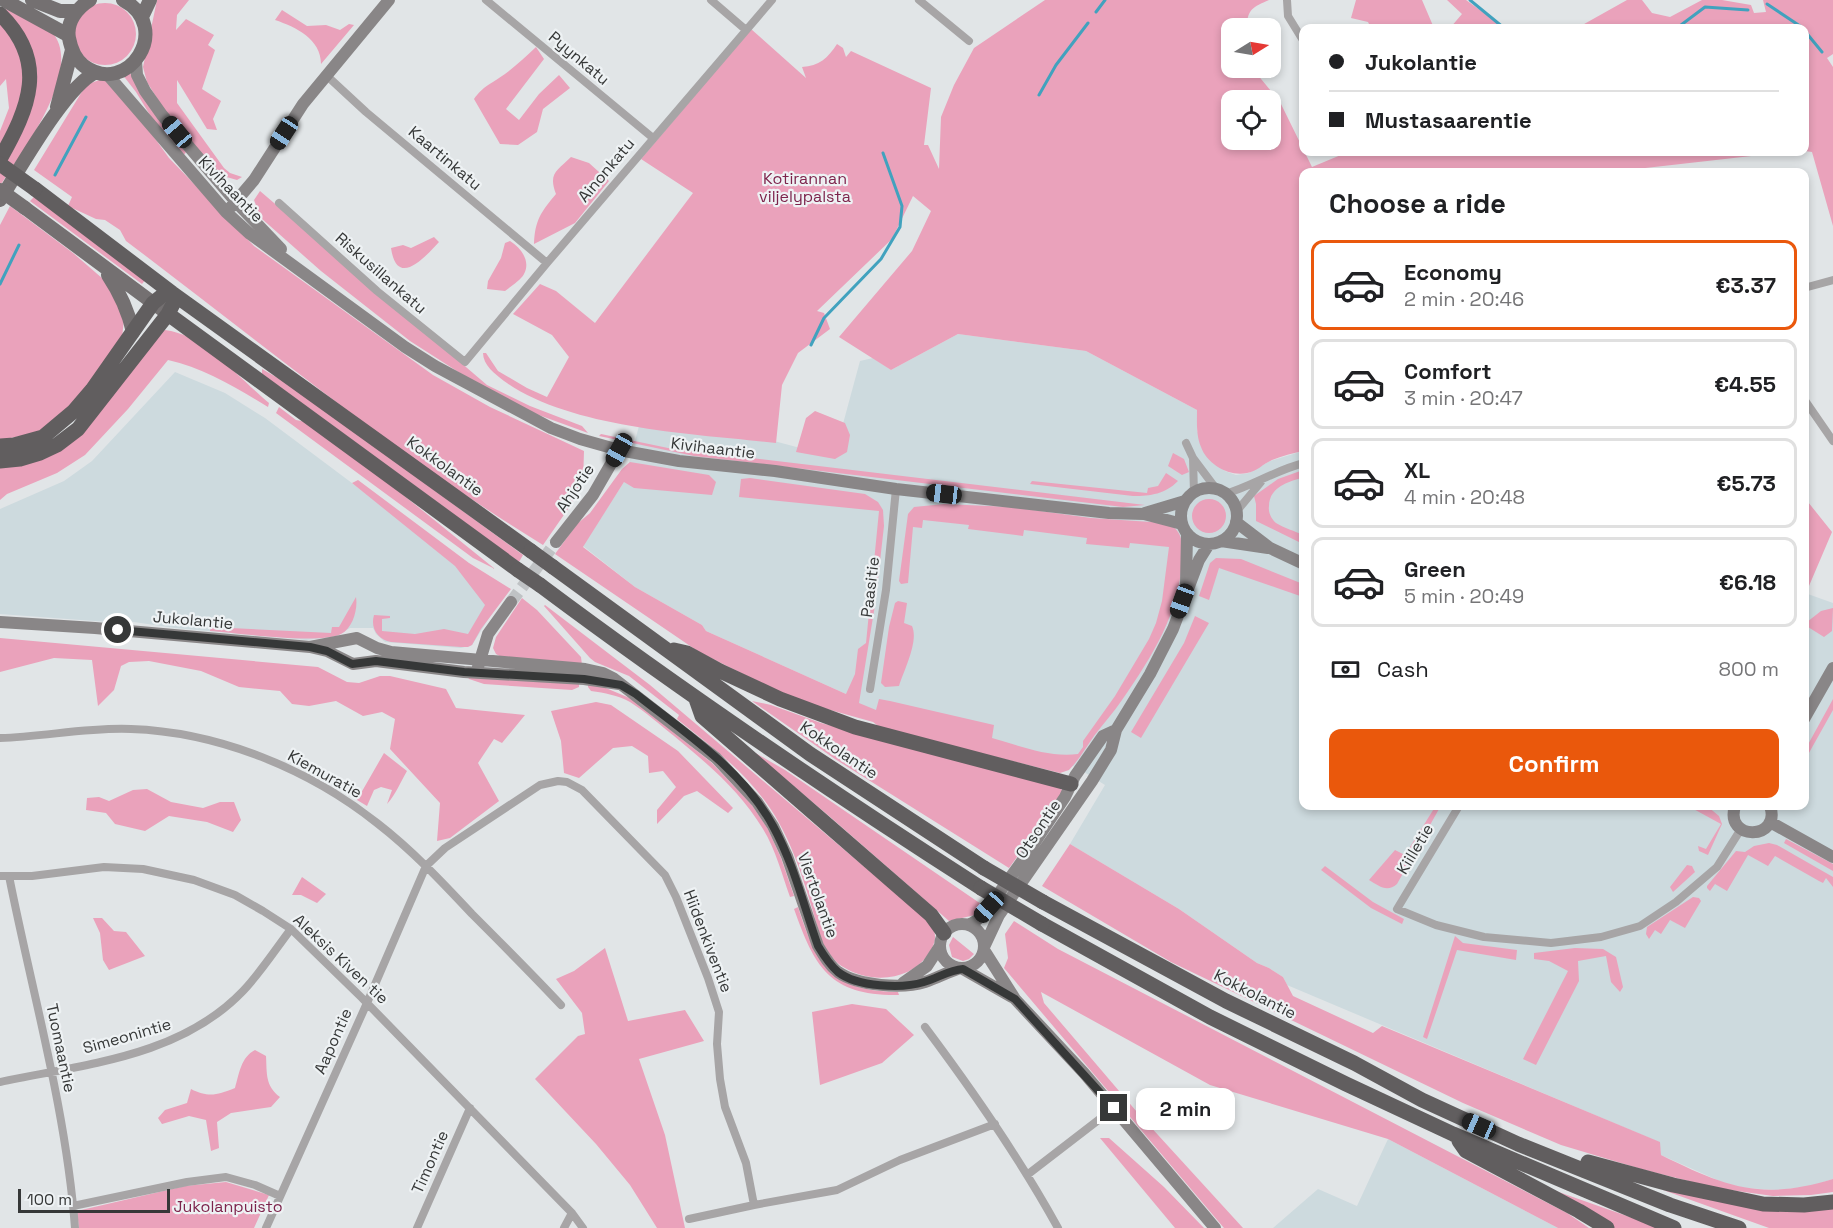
<!DOCTYPE html>
<html lang="en">
<head>
<meta charset="utf-8">
<style>
	:root { --surface:#fff; --page:#f6f6f6; --text:#202124; --muted:#757577; --line:#e0e0e0; --accent:#ea580c }
	body { margin:0; font-family:"Space Grotesk",sans-serif; background:var(--page); color:var(--text); height:100vh; display:flex; flex-direction:column; font-size:22px; white-space:nowrap }
	* { box-sizing:border-box; margin:0 }
	p { font-size:20px; color:var(--muted) }
	.icon { flex:none; width:33px; height:33px; fill:none; stroke:currentColor; stroke-width:2; stroke-linecap:round; stroke-linejoin:round }
	.map { position:relative; flex:1; overflow:hidden }
	.sheet { position:absolute; left:1299px; top:168px; width:510px; height:642px; display:flex; flex-direction:column; background:var(--surface); border-radius:12px; box-shadow:0 3px 9px #0003 }
	.sheet>* { flex:none }
	.hud { position:absolute; left:1299px; top:24px; width:510px; height:132px; border-radius:12px; box-shadow:0 3px 9px #0003; display:grid; align-content:center; height:132px; padding:0 30px; background:var(--surface) }
	.needle { width:39px; rotate:79deg }
	.buttons { position:absolute; left:1221px; top:18px; display:grid; gap:12px }
	.buttons a { display:grid; place-items:center; width:60px; height:60px; border-radius:12px; background:var(--surface); box-shadow:0 3px 9px #0003; font-size:30px }
	.scale { position:absolute; left:18px; bottom:15px; width:152px; box-sizing:border-box; padding-left:6px; border:3px solid #363838; border-top:0; font-size:16px; line-height:21px; white-space:nowrap; color:#363838; -webkit-text-stroke:4px #eef2f4; paint-order:stroke }
	.end { position:absolute; width:27px; height:27px; margin:-14px; border:8px solid #363838; background:#fff; box-shadow:0 0 0 3px #fff }
	.from { border-radius:50% }
	.bubble { position:absolute; height:42px; border-radius:12px; background:var(--surface); box-shadow:0 3px 9px #0003; font-size:20px; font-weight:700; line-height:42px; text-align:center }
	.car { position:absolute; width:18px; height:36px; margin:-18px -9px; border-radius:8px; box-shadow:0 0 4px 2px #0007; background:linear-gradient(#222 24%,#8ab4d8 0 40%,#222 0 76%,#8ab4d8 0 86%,#222 0) }
	.hud b { display:flex; align-items:center; gap:21px; height:57px; font-size:22px }
	.hud b+b { border-top:2px solid var(--line) }
	.hud i { width:15px; height:15px; background:var(--text) }
	ul { padding:0; list-style:none }
	li { display:flex; align-items:center; gap:18px; height:90px; margin:0 12px 9px; padding:0 18px; border:3px solid var(--line); border-radius:12px }
	li div { flex:1 }
	li b { display:block; font-size:22px }
	li em { font-style:normal; font-weight:700 }
	li.current { border-color:var(--accent) }
	li>.icon { width:54px; height:54px; stroke-width:1.5 }
	h2 { padding:0 30px; font-size:27px; line-height:72px }
	.pay { display:flex; align-items:center; gap:15px; height:66px; padding:0 30px; font-size:22px }
	.pay p { margin-inline-start:auto }
	.action { display:flex; gap:12px; margin-top:auto; padding:12px 30px }
	.action a { flex:1; height:69px; border-radius:12px; background:var(--accent); color:#fff; font-size:24px; font-weight:700; line-height:69px; text-align:center }
	.map>svg:first-child { display:block }
	.built { fill:#cddade }
	.green { fill:#eaa2bb; fill-rule:evenodd }
	.lines { fill:none; stroke-linecap:round; stroke-linejoin:round }
	.stream { stroke:#41a2be; stroke-width:3 }
	.secondary-tunnel { stroke:#bfc2c4; stroke-width:12; stroke-dasharray:12 6; stroke-linecap:butt }
	.street { stroke:#a7a5a6; stroke-width:8 }
	.secondary { stroke:#898687; stroke-width:12 }
	.primary { stroke:#747071; stroke-width:14 }
	.highway { stroke:#615e5f; stroke-width:15 }
	.primary-bridge { stroke:#747071; stroke-width:14 }
	.highway-bridge { stroke:#615e5f; stroke-width:15 }
	.route { stroke:#363838; stroke-width:8 }
	.labels { text-anchor:middle; dominant-baseline:central; stroke-width:4.5; stroke-linejoin:round; paint-order:stroke }
	.street-label { font-size:16px; fill:#363838; stroke:#eef2f4 }
	.park-label { font-size:16px; fill:#7d244c; stroke:#eef2f4 }
</style>
</head>
<body>
<div class="map">
<svg width="1833" height="1228" viewBox="0 0 1833 1228">
	<rect width="100%" height="100%" fill="#e1e5e7"/>
	<path class="built" d="M958 334 1086 351 1197 410V431L1225 471 1236 475 1249 473 1270 461 1303 451 1304 806H1804L1805 593 1833 603V1179L1807 1187 1776 1190 1744 1188 1724 1183 1661 1155 1659 1142 1287 985 1283 977 1269 968 1257 963 1179 909 1070 844 1105 785 1076 767 885 720 859 711 846 694 706 631 702 625 635 587 583 546 624 482 639 426 774 441 834 457 860 361 873 358 891 370Z
		M175 372 225 393 265 418 503 596 472 645 461 648 385 642 376 634 373 628H350L335 637 306 640 175 628 127 621 108 622 0 614V509L64 481 92 461Z
		M1388 1139 1558 1228H1273L1318 1189 1357 1206Z"/>
	<path class="green" d="M157 0H189L177 15 176 30 186 19 214 35 208 45 215 50 202 89 221 101 213 119 217 130 207 129 177 80V103L224 168 230 173 242 177 237 180 223 176 209 166 163 108 147 82 143 67Z
		M1045 0H1269C1253 7 1247 9 1247 28H1232V68H1252L1280 102 1312 167 1348 152H1786L1610 172H1304L1303 451C1293 453 1282 456 1272 460 1263 464 1256 472 1247 473 1229 477 1207 464 1201 447 1196 435 1197 422 1197 410L1086 351 958 334 891 370 839 337 912 251 931 211 913 196 892 239 817 311 824 313 830 329 798 353 782 385 776 443C696 434 570 429 504 381 495 374 483 365 483 353H486L498 371 527 388 547 397 569 357 552 335 513 314 540 284 556 291 595 323 693 193 641 159 751 29 806 78 802 67C819 66 828 58 837 44L843 48 846 57 851 51 931 88 924 145H928L939 169 941 117 954 85 974 48ZM1232 100H1270V140H1232Z
		M1356 0H1422L1434 28H1371L1368 22 1351 18Z
		M1447 0H1466L1505 28H1450L1462 14Z
		M1627 0H1642L1652 13 1670 17 1702 0H1722L1751 5 1754 13 1766 12 1763 0H1833V54L1827 58 1833 67V226L1812 152 1805 151 1804 28H1577Z
		M74 34a31 31 0 1 1 62 0a31 31 0 1 1-62 0Z
		M3 8C18 14 41 19 52 32 85 70 21 153 0 186V170L36 89Z
		M282 10 307 26 326 25 340 30 349 24 354 25 321 64C321 39 296 27 275 20Z
		M0 20C6 31 14 42 19 53 35 86 15 118 0 147V131L9 108 6 79 0 86Z
		M536 47 544 59 506 109 519 120 539 94 559 75 570 88 543 109 537 132 518 145 500 144 474 99C483 87 487 86 499 78 513 69 524 58 536 47Z
		M128 70 170 134 186 152 184 155 153 120 136 92 122 74Z
		M102 79 109 82 128 101 169 158 254 246 433 375 490 407 584 451 583 483 577 496 543 545C396 455 263 344 126 241L120 230 105 220 96 219 68 206 72 197 34 170 86 85Z
		M571 157 589 163 609 181 575 223 534 244C535 220 541 212 556 194 548 173 557 171 571 157Z
		M260 191 487 385 530 406 582 426 588 433 536 414 474 382 410 341 321 271 261 218 254 200Z
		M34 197 146 279 142 284 30 201Z
		M10 206 73 253 110 285 124 319 122 338 77 400 37 433 0 440V225Z
		M434 237 439 242C425 257 397 289 391 248L403 245 411 248Z
		M510 241C521 248 531 261 524 274 521 280 511 286 505 291L487 289 488 281 501 258 505 243Z
		M165 330C203 334 241 380 269 403L268 407C237 388 204 368 168 360L128 409 85 455 57 473 7 494 0 500V466L56 451 155 338Z
		M262 369 290 385 523 555 519 562 262 374Z
		M279 407 296 420 306 422 366 465 495 569 473 558 276 413Z
		M815 411 845 423 850 435 847 452 835 459 796 452 806 418Z
		M601 434 668 448 1145 505 1123 507 694 456 599 436Z
		M1173 453 1184 459 1189 472 1182 475 1168 466Z
		M630 462 709 475 716 482 712 495 634 488 624 482 583 547 635 587 702 625 706 631 846 694 855 674 858 649 866 643 879 511 739 497 741 479 750 478 865 494 878 502 883 510 884 526 875 605 859 703 876 710 879 699 890 701 994 725 992 738C1020 746 1050 758 1078 754L1083 747V741L1115 696 1149 639 1156 623 1162 601 1169 547 1130 543 1129 548 1086 544 1087 538 1024 530 1023 536 968 529 969 525 923 520 922 528 913 527 908 583 901 584 899 581 908 514 914 507 944 504 1011 507 1091 518 1166 523C1182 529 1183 542 1182 557 1181 611 1152 657 1122 700 1114 712 1103 724 1094 736 1086 747 1079 760 1069 770L1060 773 882 729 873 722 795 700 699 652 555 554 577 524 590 513 622 469Z
		M1303 470V478C1288 481 1269 488 1269 506 1268 512 1271 519 1276 523 1284 528 1295 531 1303 535V544L1256 521V504L1254 496 1278 479Z
		M1166 473 1178 481C1165 494 1151 496 1133 496L1030 484 1032 481 1147 493 1148 488 1158 486Z
		M358 480 469 563 511 589 481 629 472 645 468 647H461L391 642C378 640 370 628 374 615L390 616V618L382 619V631L415 634 444 629 468 634 485 605 455 566 352 483Z
		M1804 497 1832 532 1806 593H1804Z
		M1192 516a17 17 0 1 1 34 0a17 17 0 1 1-34 0Z
		M1216 558 1241 559 1303 584V597L1219 568 1209 600 1199 596 1210 563Z
		M356 597C358 609 353 628 341 634 318 645 239 633 210 631V627L331 633 332 627H339Z
		M522 598 537 610 581 657 582 665 503 658 496 654 493 648 496 637Z
		M898 601 907 603 904 623 912 626C919 641 904 670 899 686L885 687 881 683 889 627 895 603Z
		M545 605 650 685 926 919C929 923 933 927 934 931 937 939 933 947 929 953 911 981 872 984 845 968 835 963 829 953 823 944 810 904 800 860 779 823 755 779 715 749 677 719L679 715 629 676 595 662 590 658 544 606Z
		M1833 608 1832 631 1824 637 1808 627 1807 622 1821 611Z
		M1195 616 1209 623 1141 738 1131 732 1184 643Z
		M0 638 318 667 347 682 359 683 380 676H390L446 689 456 708 525 715 502 743 494 739 478 763 499 801 450 838 437 841 440 803 390 749 395 719 382 712 363 716 336 701 309 706 292 704 280 691 239 687 201 671 149 661 129 662 121 666 114 690 98 706 92 660 54 658 0 672Z
		M467 676 579 682V687L572 690 484 684 469 679Z
		M588 683 601 686 632 699 712 763 752 805 768 829 781 858 794 896 790 897C782 875 776 850 763 829 740 791 708 764 674 736 660 725 646 712 630 702 617 695 605 693 591 691L588 687Z
		M1833 699V710L1805 760V750Z
		M752 701 771 705 821 723 1056 784 1064 792 1009 868 835 759Z
		M596 702 611 705 678 751 733 808 728 813 697 791 684 796 657 824V810L676 787 663 771 649 773 648 756 632 746 613 748 579 778 564 773 561 741 551 711Z
		M752 751 785 770 984 906 975 915 949 921 829 816Z
		M384 753 407 771C400 783 396 794 387 804L392 790 381 787 374 790 367 806 357 800Z
		M147 789 171 802 203 808 220 802H234L241 820 233 832 207 822 169 816 145 831 115 824 106 813 86 810 87 798 99 797 109 801 133 790Z
		M1688 806H1707L1719 816 1722 824 1708 855 1699 851 1698 846 1706 849 1721 824Z
		M1435 807 1439 809 1397 884C1387 893 1379 886 1369 880L1395 850 1405 855Z
		M1786 839 1833 864V871L1784 843Z
		M1769 843 1777 845 1833 877V887L1826 878 1823 883 1819 881 1775 856 1768 866 1748 855 1727 891 1715 884 1710 891 1707 888V886L1736 851 1745 852 1754 846Z
		M1070 844 1179 909 1257 963 1269 968 1283 977 1293 996 1373 1033 1382 1026 1660 1142 1661 1155C1726 1187 1761 1201 1833 1179V1192L1811 1195 1773 1196 1716 1188 1641 1169 1561 1145 1463 1103 1171 962 1042 886Z
		M1687 865 1692 866 1695 872 1673 892 1670 887Z
		M1325 866 1373 902 1404 919 1402 924 1371 908 1321 870Z
		M302 877 326 894 317 903 301 895H292Z
		M1693 897 1699 898 1701 901 1685 928 1670 920 1661 934 1655 930 1649 939 1646 934 1647 927Z
		M798 907C817 966 831 991 898 992L899 995C830 996 815 968 794 909Z
		M93 918H102L114 931 126 932 145 956 109 970 103 960 100 933Z
		M1014 921 1058 949 1567 1213 1589 1228H1558L1388 1139 1210 1085 1041 992 1044 1003 1137 1112 1243 1228H1224L1004 968 1008 958 1005 934Z
		M1455 936 1463 943 1517 950 1516 960 1457 950 1427 1039 1423 1037Z
		M953 937 974 954 969 959 963 961 952 957 949 945Z
		M605 948 628 1021 685 1010 704 1041 639 1059 665 1135 685 1228H657L630 1185 596 1144 535 1079 578 1036 585 1034 582 1013 556 979 574 971Z
		M1575 948 1603 949 1616 957 1623 987 1620 992 1611 982 1606 956 1578 961 1579 981 1536 1065 1523 1059 1568 971 1549 961 1534 959V953Z
		M852 1004 886 1009 914 1035 882 1063 820 1085 812 1012Z
		M255 1050 266 1056C267 1073 265 1086 280 1097L271 1107 231 1113 217 1122 219 1148 211 1151 206 1120 189 1116 162 1124 158 1118 165 1110 187 1103 191 1089C209 1098 217 1095 235 1088 239 1074 241 1057 255 1050Z
		M1100 1138H1109L1164 1187 1204 1228H1175Z
		M226 1182 269 1195 254 1228H79L77 1211 185 1186Z
		M1553 1190 1661 1228H1614Z
		M1663 1190 1833 1207V1228H1769Z"/>
	<g class="lines">
		<path class="stream" d="M1470 0 1504 28
			M1767 4 1803 28
			M1096 12 1105 0
			M1677 28 1705 7 1748 10
			M1804 30 1822 52
			M1039 95 1056 65 1088 23
			M55 175 86 117
			M0 284 19 245
			M811 345 824 318 881 259 900 227 902 206 883 153"/>
		<path class="secondary-tunnel" d="M511 602 556 542"/>
		<path class="street" d="M486 0 653 138
			M711 0 746 30
			M919 0 969 41
			M1287 0 1288 16 1304 42
			M326 75 366 112 547 263
			M279 203 377 291 465 362 547 263 772 0
			M1804 288 1833 280
			M1804 399 1833 441
			M1186 443 1193 458 1217 490
			M1193 458 1194 493
			M1225 494C1252 486 1276 470 1304 463
			M1236 512 1261 482
			M870 689 886 590 896 489
			M0 738C44 737 87 727 131 729 219 732 309 769 377 823 412 850 442 882 472 914 502 944 532 974 561 1005
			M1459 806 1397 909 1436 925 1484 937 1551 943 1601 937 1640 926 1676 902 1717 867 1741 829
			M0 876H32L104 867 143 869 194 880 235 895 263 911 291 929 362 998 572 1213 583 1228
			M9 876C32 992 66 1109 75 1228
			M925 1027C973 1091 1019 1157 1058 1228
			M0 1082C85 1064 180 1057 243 991 261 972 275 950 291 929
			M1027 1175 1114 1108
			M73 1206 187 1182 226 1177 255 1185 280 1196
			M689 1219 754 1205
			M266 1228 367 1003 426 866 445 848 540 785 558 781 567 782 582 790 665 875 676 897 708 978 719 1012 717 1044 720 1079 725 1107 746 1163 754 1205 837 1190 900 1160 995 1124
			M417 1228 470 1108
			M564 1228 572 1213"/>
		<path class="secondary" d="M136 61 137 75 145 91 162 115 236 202 281 249
			M107 74 226 212 250 234 405 347 435 366 551 428 580 439 619 450 679 461 775 471 896 489 1109 513 1144 514 1182 524
			M231 207 254 180 303 104 389 0
			M1181 516a28 28 0 1 1 56 0a28 28 0 1 1-56 0Z
			M1145 513 1185 501
			M1236 522 1270 548 1304 564
			M1221 541 1268 548
			M556 542 593 495 619 450
			M1186 584 1187 534
			M0 622 95 628 310 647 327 651 353 664 376 661 464 672 584 679 619 684
			M310 647 357 638 377 648 391 652 585 669 603 673 613 678 716 758 757 802 773 826 787 856 818 946C824 956 830 966 838 972 858 986 903 989 925 982 937 978 948 972 960 968
			M478 667 488 634 511 602
			M1804 719 1833 668
			M1735 806C1724 842 1782 840 1770 806
			M1770 822 1833 857
			M940 946a22 22 0 1 1 44 0a22 22 0 1 1-44 0Z
			M969 925 977 920 989 907 1025 857 1065 797 1075 776 1103 736 1116 730
			M985 945 999 915 1092 781 1111 750 1116 730 1150 674 1173 629 1199 560 1209 544
			M984 950 1015 999 1084 1073 1215 1228
			M963 969 1012 997
			M903 983 927 966 940 946"/>
		<path class="primary" d="M4 0 68 35
			M32 0 60 11H76
			M90 0C77 8 66 22 69 38 71 49 75 59 84 66 128 98 174 27 123 0
			M142 17 150 0
			M57 107 72 50
			M0 200C20 169 65 87 96 72
			M25 208 168 314
			M108 275C120 293 128 310 133 332"/>
		<path class="highway" d="M0 14C49 62 29 108 0 159
			M35 189 172 293 531 551
			M168 314 518 570
			M0 446 14 445 43 437 74 411 92 390 153 303 163 295 172 293
			M0 461 20 459 40 453 57 445 78 429 168 314 173 304
			M553 567 810 754 984 868
			M540 585C683 692 831 792 981 888
			M674 650 687 653 720 671 780 699 855 727 1071 784
			M696 699 702 716 931 915 944 933
			M1043 902 1226 1001 1354 1063 1422 1100 1518 1144 1670 1205 1739 1228
			M1042 924 1210 1017 1346 1084 1453 1134 1674 1228
			M1459 1141 1466 1151 1579 1211 1607 1228
			M1588 1162 1673 1185 1763 1204 1804 1205 1833 1202"/>
		<path class="primary-bridge" d="M0 190 25 208"/>
		<path class="highway-bridge" d="M0 164 35 189
			M531 551 553 567
			M518 570 540 585
			M984 868 1043 902
			M981 888 1042 924"/>
	</g>
	<g class="lines">
		<path class="route" d="M118 630 310 647 327 651 352 664 376 661 464 672 584 679 621 685 636 694C684 732 743 770 773 826 794 864 804 907 818 946 824 956 830 965 838 972 857 987 902 989 924 982 938 978 949 970 963 969L1015 999 1114 1108"/>
	</g>
	<g class="labels">
		<g class="street-label">
			<text transform="translate(579 58) rotate(40)">Pyynkatu</text>
			<text transform="translate(445 158) rotate(40)">Kaartinkatu</text>
			<text transform="translate(606 170) rotate(-50)">Ainonkatu</text>
			<text transform="translate(231 189) rotate(46)">Kivihaantie</text>
			<text transform="translate(381 273) rotate(41)">Riskusillankatu</text>
			<text transform="translate(713 448) rotate(7)">Kivihaantie</text>
			<text transform="translate(445 466) rotate(36)">Kokkolantie</text>
			<text transform="translate(575 488) rotate(-56)">Ahjotie</text>
			<text transform="translate(870 587) rotate(-83)">Paasitie</text>
			<text transform="translate(193 620) rotate(5)">Jukolantie</text>
			<text transform="translate(839 750) rotate(34)">Kokkolantie</text>
			<text transform="translate(325 774) rotate(29)">Kiemuratie</text>
			<text transform="translate(1038 829) rotate(-56)">Otsontie</text>
			<text transform="translate(1415 849) rotate(-59)">Kiilletie</text>
			<text transform="translate(818 895) rotate(70)">Viertolantie</text>
			<text transform="translate(708 941) rotate(69)">Hiidenkiventie</text>
			<text transform="translate(341 959) rotate(43)">Aleksis Kiven tie</text>
			<text transform="translate(1255 994) rotate(27)">Kokkolantie</text>
			<text transform="translate(127 1036) rotate(-16)">Simeonintie</text>
			<text transform="translate(333 1041) rotate(-66)">Aapontie</text>
			<text transform="translate(61 1048) rotate(78)">Tuomaantie</text>
			<text transform="translate(430 1162) rotate(-66)">Timontie</text>
		</g>
		<g class="park-label">
			<text x="805" y="178">Kotirannan<tspan x="805" dy="18">viljelypalsta</tspan></text>
			<text x="228" y="1206">Jukolanpuisto</text>
		</g>
	</g>
</svg>
<div class="buttons">
<a><svg class="needle" viewBox="-14 -14 28 28"><path d="M0-13l5 13h-10z" fill="#e53935"/><path d="M0 13l5-13h-10z" fill="#757577"/></svg></a>
<a><svg class="icon" aria-label="locate" viewBox="0 0 24 24"><circle cx="12" cy="12" r="6"/><path d="M12 2v4M12 18v4M2 12h4M18 12h4"/></svg></a>
</div>
<div class="scale">100 m</div>
<i class="end from" style="left:118px;top:630px"></i>
<i class="end" style="left:1114px;top:1108px"></i>
<div class="bubble" style="left:1136px;top:1088px;width:99px">2 min</div>
<i class="car" style="left:177px;top:132px;rotate:320deg"></i>
<i class="car" style="left:284px;top:133px;rotate:213deg"></i>
<i class="car" style="left:619px;top:450px;rotate:209deg"></i>
<i class="car" style="left:944px;top:494px;rotate:277deg"></i>
<i class="car" style="left:1182px;top:601px;rotate:200deg"></i>
<i class="car" style="left:989px;top:907px;rotate:222deg"></i>
<i class="car" style="left:1479px;top:1126px;rotate:294deg"></i>
<div class="hud">
<b><i class="from"></i>Jukolantie</b>
<b><i></i>Mustasaarentie</b>
</div>
<section class="sheet">
<h2>Choose a ride</h2>
<ul>
<li class="current"><svg class="icon" aria-label="car" viewBox="0 0 24 24"><path d="M5 17H2v-5l4-1 3-4h7l3 4 3 1v5h-3M9 17h6M6 11h13"/><circle cx="7" cy="17" r="2"/><circle cx="17" cy="17" r="2"/></svg><div><b>Economy</b><p>2 min · 20:46</p></div><em>€3.37</em></li>
<li><svg class="icon" aria-label="car" viewBox="0 0 24 24"><path d="M5 17H2v-5l4-1 3-4h7l3 4 3 1v5h-3M9 17h6M6 11h13"/><circle cx="7" cy="17" r="2"/><circle cx="17" cy="17" r="2"/></svg><div><b>Comfort</b><p>3 min · 20:47</p></div><em>€4.55</em></li>
<li><svg class="icon" aria-label="car" viewBox="0 0 24 24"><path d="M5 17H2v-5l4-1 3-4h7l3 4 3 1v5h-3M9 17h6M6 11h13"/><circle cx="7" cy="17" r="2"/><circle cx="17" cy="17" r="2"/></svg><div><b>XL</b><p>4 min · 20:48</p></div><em>€5.73</em></li>
<li><svg class="icon" aria-label="car" viewBox="0 0 24 24"><path d="M5 17H2v-5l4-1 3-4h7l3 4 3 1v5h-3M9 17h6M6 11h13"/><circle cx="7" cy="17" r="2"/><circle cx="17" cy="17" r="2"/></svg><div><b>Green</b><p>5 min · 20:49</p></div><em>€6.18</em></li>
</ul>
<div class="pay"><svg class="icon" aria-label="cash" viewBox="0 0 24 24"><path d="M3 7h18v10H3z"/><circle cx="12" cy="12" r="2"/></svg>Cash<p>800 m</p></div>
<div class="action"><a>Confirm</a></div>
</section>
</div>
</body>
</html>
